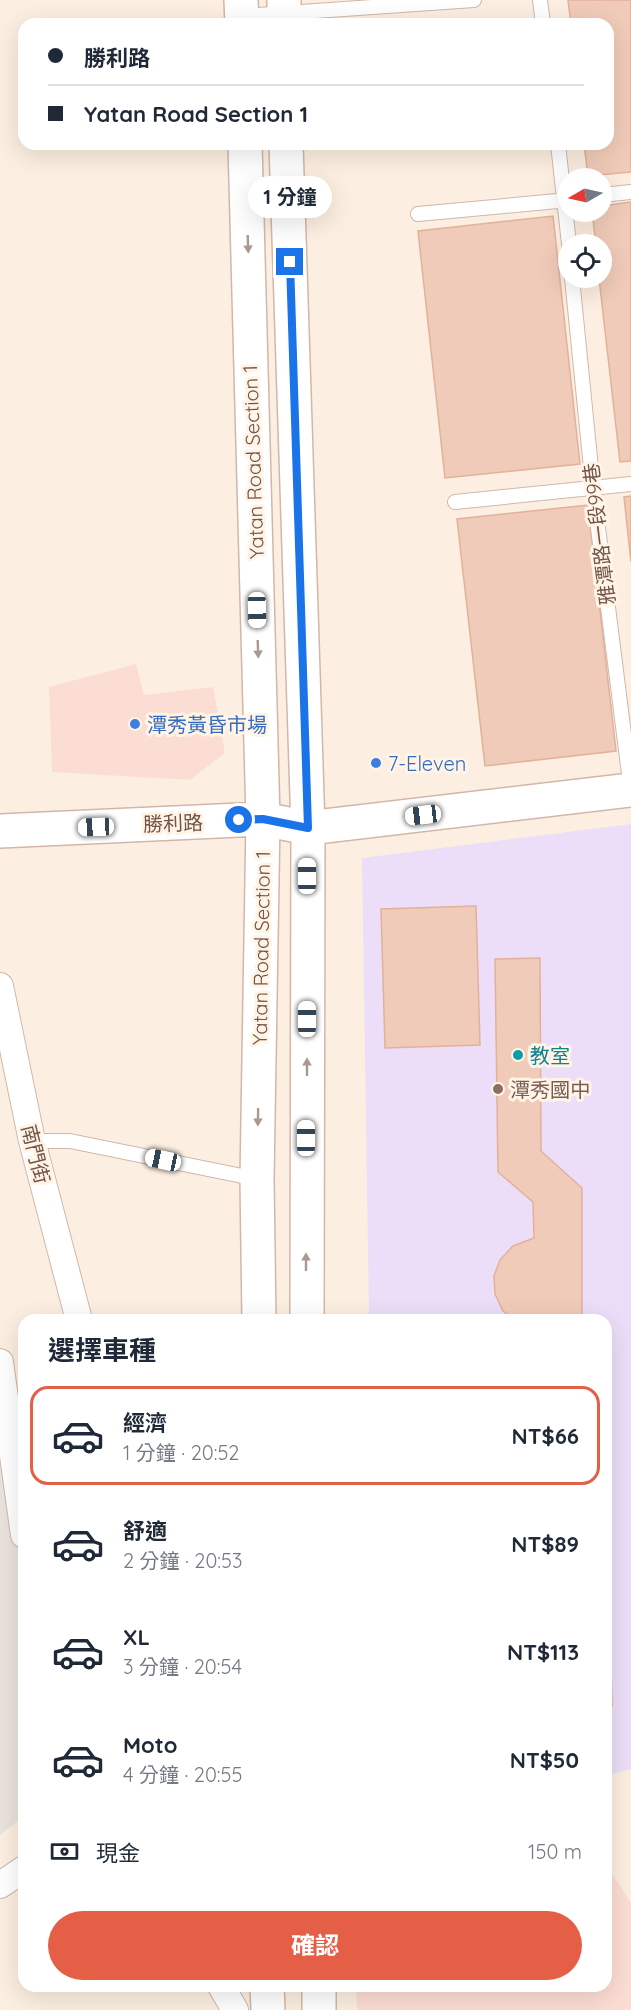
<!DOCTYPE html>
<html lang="zh-TW">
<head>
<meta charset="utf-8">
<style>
	:root { --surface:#fff; --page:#f6f6f7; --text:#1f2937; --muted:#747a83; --line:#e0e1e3; --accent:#e55e46 }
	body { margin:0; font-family:Quicksand,"Noto Sans TC",sans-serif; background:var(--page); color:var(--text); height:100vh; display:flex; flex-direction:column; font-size:22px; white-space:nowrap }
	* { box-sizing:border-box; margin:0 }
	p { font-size:20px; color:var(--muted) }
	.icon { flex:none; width:33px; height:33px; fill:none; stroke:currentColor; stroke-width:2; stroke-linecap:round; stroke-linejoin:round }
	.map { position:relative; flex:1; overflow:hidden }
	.sheet { position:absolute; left:18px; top:1314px; width:594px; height:678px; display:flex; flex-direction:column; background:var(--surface); border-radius:18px; box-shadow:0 6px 24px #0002 }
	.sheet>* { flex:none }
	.banner { position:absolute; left:18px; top:18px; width:596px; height:132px; border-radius:18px; box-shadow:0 6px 24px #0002; display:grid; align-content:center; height:132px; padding:0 30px; background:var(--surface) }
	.needle { width:39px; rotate:261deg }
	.tools { position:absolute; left:558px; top:168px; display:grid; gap:12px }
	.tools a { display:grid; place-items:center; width:54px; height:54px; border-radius:50%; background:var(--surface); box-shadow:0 6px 24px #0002; font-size:30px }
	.end { position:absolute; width:27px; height:27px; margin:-14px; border:8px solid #1a73e8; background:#fff; box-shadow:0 0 0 3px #fff }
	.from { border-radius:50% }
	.bubble { position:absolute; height:42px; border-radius:21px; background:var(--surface); box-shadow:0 6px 24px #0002; font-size:20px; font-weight:700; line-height:42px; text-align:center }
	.car { position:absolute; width:18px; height:36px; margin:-18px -9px; border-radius:8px; box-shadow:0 0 4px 2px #0007; background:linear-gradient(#fff 24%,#345 0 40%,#fff 0 76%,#345 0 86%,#fff 0) }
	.banner b { display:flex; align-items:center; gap:21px; height:57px; font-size:22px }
	.banner b+b { border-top:2px solid var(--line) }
	.banner i { width:15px; height:15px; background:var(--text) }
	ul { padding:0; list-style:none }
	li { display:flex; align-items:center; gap:18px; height:99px; margin:0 12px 9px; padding:0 18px; border:3px solid transparent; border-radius:18px }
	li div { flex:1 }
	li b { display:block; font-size:22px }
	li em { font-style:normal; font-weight:700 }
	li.on { border-color:var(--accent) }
	li>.icon { width:54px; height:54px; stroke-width:1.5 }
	h2 { padding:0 30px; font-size:27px; line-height:72px }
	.pay { display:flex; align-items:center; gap:15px; height:66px; padding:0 30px; font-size:22px }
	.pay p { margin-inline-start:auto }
	.primary-button { display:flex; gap:12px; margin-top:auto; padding:12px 30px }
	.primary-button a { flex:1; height:69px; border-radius:36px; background:var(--accent); color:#fff; font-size:24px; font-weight:700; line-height:69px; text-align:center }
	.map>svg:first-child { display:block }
	.commercial { fill:#fcddd4 }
	.industrial { fill:#eae2dc }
	.education { fill:#ecdef8 }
	.building { fill:#f1cbb9; stroke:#e3b099; stroke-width:1.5 }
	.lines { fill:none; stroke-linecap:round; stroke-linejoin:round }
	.lane-casing { stroke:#cfb8ab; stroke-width:16 }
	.street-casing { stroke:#cfb8ab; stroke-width:28 }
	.secondary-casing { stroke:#d2b7a8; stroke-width:36 }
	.lane { stroke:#fff; stroke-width:14 }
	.street { stroke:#fff; stroke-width:26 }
	.secondary { stroke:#fff; stroke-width:33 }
	.oneway { fill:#aa9891 }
	.route { stroke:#1a73e8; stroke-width:8 }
	.shop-dot { fill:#3f7fe0; stroke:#fff4e6; stroke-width:2 }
	.culture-dot { fill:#0f9aa8; stroke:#fff4e6; stroke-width:2 }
	.education-dot { fill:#8d6e63; stroke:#fff4e6; stroke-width:2 }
	.labels { text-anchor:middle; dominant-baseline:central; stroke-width:6; stroke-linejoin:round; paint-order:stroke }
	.street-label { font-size:20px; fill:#725448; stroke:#fff4e6 }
	.shop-label { font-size:20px; fill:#366cbe; stroke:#fff4e6; text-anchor:start }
	.culture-label { font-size:20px; fill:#0d838f; stroke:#fff4e6; text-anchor:start }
	.education-label { font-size:20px; fill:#785e54; stroke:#fff4e6; text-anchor:start }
</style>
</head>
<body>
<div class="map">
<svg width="631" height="2010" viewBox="0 0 631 2010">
	<rect width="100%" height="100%" fill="#fcefe1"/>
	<path class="commercial" d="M136 664 144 695 213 687 225 753 190 780 52 772 49 687Z
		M606 1865 631 1903V2010H357L356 1986H606Z"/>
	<path class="industrial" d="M0 1410 24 1549V1816L0 1835Z"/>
	<path class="education" d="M631 824V1769L606 1776V1320H369L362 858Z"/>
	<path class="building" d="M568 0H631V172L588 176 584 144H608V24H571Z
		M631 202V461L620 462 599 278H602V244H596L592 212H602V206Z
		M553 216 580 464 445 478 418 231Z
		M631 496V562L624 497Z
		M588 505 616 751 485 766 457 519Z
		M476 906 480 1045 385 1048 381 909Z
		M540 958 541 1151 582 1188V1320H515L503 1311 495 1294 494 1276 500 1260 513 1246 534 1238 533 1202 498 1172 495 959Z
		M606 1623H610L612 1706H606Z"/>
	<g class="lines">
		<defs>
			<path id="lane" d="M540 0 543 24
				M242 16 474 0
				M558 144 569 244
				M602 195 631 192
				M418 214 568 200
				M572 278 593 488 631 790
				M455 502 631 484
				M32 1141H70L257 1179"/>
			<path id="street" d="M0 986 32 1141 79 1320
				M0 1362 24 1535
				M0 1885 24 1869
				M221 1986 235 2010"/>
			<path id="secondary" d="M241 0 242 24
				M284 0V24
				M245 144 263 819 257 1179 259 1320
				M286 144 308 828 307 1320
				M0 831 263 819 308 828 631 790
				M267 1986 268 2010
				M319 1986V2010"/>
		</defs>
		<use href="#lane" class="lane-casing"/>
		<use href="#street" class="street-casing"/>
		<use href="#secondary" class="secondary-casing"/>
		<use href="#lane" class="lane"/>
		<use href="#street" class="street"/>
		<use href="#secondary" class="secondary"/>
	</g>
	<defs><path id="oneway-solid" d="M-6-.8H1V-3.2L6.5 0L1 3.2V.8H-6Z" transform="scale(1.5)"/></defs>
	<g class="oneway">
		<use href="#oneway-solid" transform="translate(248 244) rotate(88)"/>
		<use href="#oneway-solid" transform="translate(258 649) rotate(88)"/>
		<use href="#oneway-solid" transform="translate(307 1067) rotate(-90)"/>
		<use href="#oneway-solid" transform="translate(258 1117) rotate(91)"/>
		<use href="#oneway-solid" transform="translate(306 1262) rotate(-90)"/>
	</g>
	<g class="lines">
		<path class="route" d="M239 820 263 819 308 828 290 262"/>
	</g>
	<g class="shop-dot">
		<circle cx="135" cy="724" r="6"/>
		<circle cx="376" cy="763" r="6"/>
	</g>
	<circle class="culture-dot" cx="518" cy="1055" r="6"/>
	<circle class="education-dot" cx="498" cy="1089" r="6"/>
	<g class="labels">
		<g class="street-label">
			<text transform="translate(253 462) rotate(-92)">Yatan Road Section 1</text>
			<text transform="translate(599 534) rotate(-97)">雅潭路一段99巷</text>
			<text transform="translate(173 823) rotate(-2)">勝利路</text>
			<text transform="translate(261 948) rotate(-89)">Yatan Road Section 1</text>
			<text transform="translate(36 1154) rotate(76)">南門街</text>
		</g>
		<g class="shop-label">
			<text x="147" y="724">潭秀黃昏市場</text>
			<text x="388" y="763">7-Eleven</text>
		</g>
		<g class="culture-label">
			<text x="530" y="1055">教室</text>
		</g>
		<g class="education-label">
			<text x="510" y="1089">潭秀國中</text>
		</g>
	</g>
</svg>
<div class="tools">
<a><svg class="needle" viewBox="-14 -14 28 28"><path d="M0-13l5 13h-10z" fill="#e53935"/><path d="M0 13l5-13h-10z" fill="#747a83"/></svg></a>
<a><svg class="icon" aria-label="locate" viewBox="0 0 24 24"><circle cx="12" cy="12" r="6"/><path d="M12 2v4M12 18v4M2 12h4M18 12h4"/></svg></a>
</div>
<i class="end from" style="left:239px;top:820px"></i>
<i class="end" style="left:290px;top:262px"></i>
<div class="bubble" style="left:248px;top:176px;width:84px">1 分鐘</div>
<i class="car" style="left:257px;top:610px;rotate:179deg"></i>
<i class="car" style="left:423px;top:815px;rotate:263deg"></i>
<i class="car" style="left:96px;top:827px;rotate:268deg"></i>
<i class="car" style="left:307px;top:876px;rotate:0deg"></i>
<i class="car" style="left:307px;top:1019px;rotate:0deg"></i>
<i class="car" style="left:306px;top:1138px;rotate:0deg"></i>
<i class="car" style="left:163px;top:1160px;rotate:282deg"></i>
<div class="banner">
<b><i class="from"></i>勝利路</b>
<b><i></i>Yatan Road Section 1</b>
</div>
<section class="sheet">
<h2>選擇車種</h2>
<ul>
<li class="on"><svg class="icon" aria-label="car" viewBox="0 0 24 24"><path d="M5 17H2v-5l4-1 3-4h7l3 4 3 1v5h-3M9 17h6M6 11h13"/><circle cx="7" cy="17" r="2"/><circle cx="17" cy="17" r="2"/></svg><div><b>經濟</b><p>1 分鐘 · 20:52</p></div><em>NT$66</em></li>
<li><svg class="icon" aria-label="car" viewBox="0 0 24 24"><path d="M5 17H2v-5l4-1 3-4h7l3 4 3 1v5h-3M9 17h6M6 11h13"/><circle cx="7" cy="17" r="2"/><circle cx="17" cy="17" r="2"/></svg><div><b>舒適</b><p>2 分鐘 · 20:53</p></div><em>NT$89</em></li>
<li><svg class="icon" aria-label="car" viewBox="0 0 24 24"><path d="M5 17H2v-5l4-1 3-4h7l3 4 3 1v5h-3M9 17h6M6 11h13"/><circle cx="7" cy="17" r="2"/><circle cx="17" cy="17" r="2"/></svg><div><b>XL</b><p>3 分鐘 · 20:54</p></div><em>NT$113</em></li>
<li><svg class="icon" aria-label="car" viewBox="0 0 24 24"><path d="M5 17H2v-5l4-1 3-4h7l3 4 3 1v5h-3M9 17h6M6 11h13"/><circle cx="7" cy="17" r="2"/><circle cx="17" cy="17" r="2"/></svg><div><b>Moto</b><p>4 分鐘 · 20:55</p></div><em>NT$50</em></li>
</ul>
<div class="pay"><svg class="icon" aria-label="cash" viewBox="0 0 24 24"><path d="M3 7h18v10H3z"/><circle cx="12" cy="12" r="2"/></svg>現金<p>150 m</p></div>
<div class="primary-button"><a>確認</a></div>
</section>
</div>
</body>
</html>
